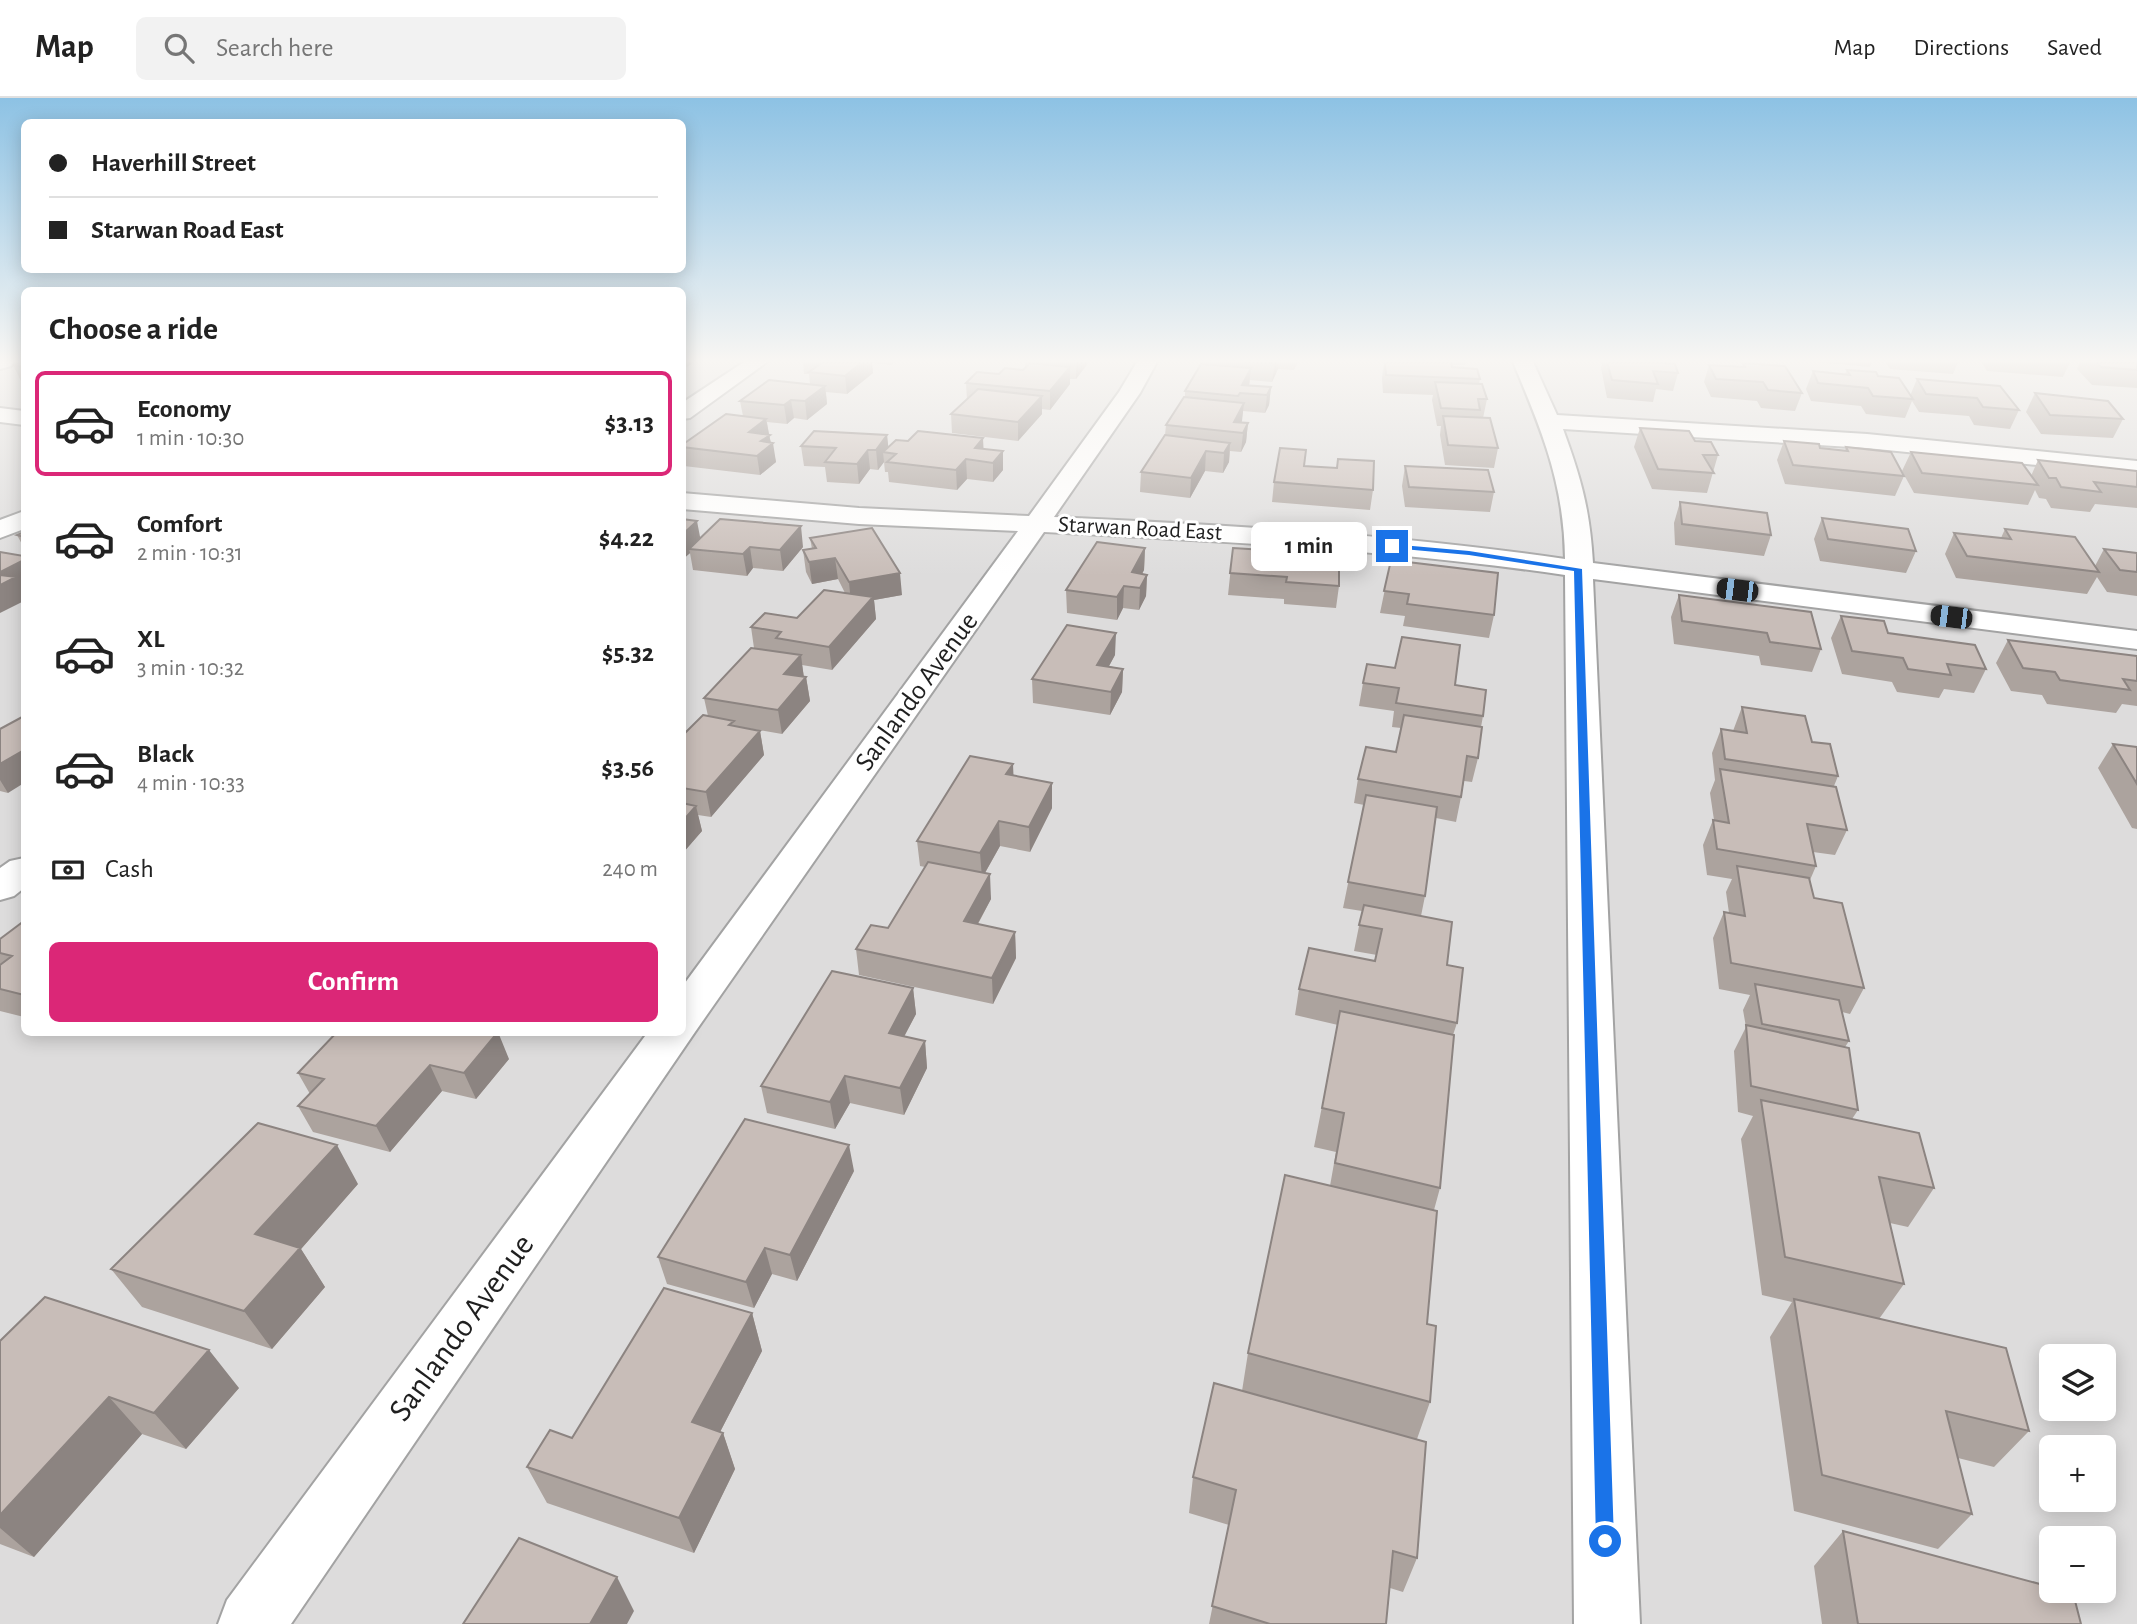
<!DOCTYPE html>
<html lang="en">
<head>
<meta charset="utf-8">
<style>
	:root { --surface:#fff; --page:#f2f2f2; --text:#222; --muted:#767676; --line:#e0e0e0; --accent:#db2777 }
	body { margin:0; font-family:"Alegreya Sans",sans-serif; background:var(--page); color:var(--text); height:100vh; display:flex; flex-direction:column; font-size:26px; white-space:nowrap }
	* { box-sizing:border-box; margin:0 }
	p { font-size:23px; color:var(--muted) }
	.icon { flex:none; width:38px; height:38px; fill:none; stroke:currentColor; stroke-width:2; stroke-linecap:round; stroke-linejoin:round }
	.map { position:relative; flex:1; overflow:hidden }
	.details { position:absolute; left:21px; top:189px; width:665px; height:749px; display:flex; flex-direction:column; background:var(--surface); border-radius:10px; box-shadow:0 4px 18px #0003 }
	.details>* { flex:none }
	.top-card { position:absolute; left:21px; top:21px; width:665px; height:154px; border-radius:10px; box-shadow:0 4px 18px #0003; display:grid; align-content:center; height:154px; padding:0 28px; background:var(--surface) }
	.controls { position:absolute; left:2039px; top:1246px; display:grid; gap:14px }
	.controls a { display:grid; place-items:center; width:77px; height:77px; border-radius:10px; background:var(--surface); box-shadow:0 4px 18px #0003; font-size:35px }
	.end { position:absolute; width:32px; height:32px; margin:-16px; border:9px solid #1a73e8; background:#fff; box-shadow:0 0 0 4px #fff }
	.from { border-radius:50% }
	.bubble { position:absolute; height:49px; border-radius:10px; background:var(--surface); box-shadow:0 4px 18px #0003; font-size:23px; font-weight:600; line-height:49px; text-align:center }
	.car { position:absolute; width:21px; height:42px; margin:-21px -10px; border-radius:9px; box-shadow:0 0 5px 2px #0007; background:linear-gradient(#222 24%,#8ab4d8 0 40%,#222 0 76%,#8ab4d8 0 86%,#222 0) }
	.top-card b { display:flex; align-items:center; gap:24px; height:66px; font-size:26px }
	.top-card b+b { border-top:2px solid var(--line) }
	.top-card i { width:18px; height:18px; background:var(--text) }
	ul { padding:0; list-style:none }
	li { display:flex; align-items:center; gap:21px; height:105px; margin:0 14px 10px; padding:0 14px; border:4px solid transparent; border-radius:10px }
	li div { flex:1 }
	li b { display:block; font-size:26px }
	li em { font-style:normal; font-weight:600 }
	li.selected { border-color:var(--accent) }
	li>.icon { width:63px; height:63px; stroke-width:1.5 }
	h2 { padding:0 28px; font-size:32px; line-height:84px }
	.pay { display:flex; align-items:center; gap:18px; height:77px; padding:0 28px; font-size:26px }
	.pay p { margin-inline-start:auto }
	.action { display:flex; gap:14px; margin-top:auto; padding:14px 28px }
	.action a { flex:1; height:80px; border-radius:10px; background:var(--accent); color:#fff; font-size:28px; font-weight:600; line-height:80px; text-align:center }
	header { display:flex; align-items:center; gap:42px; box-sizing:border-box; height:98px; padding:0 35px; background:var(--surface); border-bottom:2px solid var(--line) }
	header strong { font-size:33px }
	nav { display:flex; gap:38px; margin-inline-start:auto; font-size:24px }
	.search { width:490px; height:63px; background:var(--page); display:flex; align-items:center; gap:18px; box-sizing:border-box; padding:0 24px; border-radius:10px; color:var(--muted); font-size:26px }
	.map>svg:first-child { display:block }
	.residential { fill:#dddcdc; fill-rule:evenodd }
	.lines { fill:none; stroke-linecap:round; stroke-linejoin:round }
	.minor-casing { stroke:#a3a3a3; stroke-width:4 }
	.tertiary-casing { stroke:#a3a3a3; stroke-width:4 }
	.minor { fill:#fff; fill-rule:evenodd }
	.tertiary { fill:#fff; fill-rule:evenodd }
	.wall { fill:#aca39e }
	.shaded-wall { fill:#8c8481 }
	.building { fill:#c8bdb8; stroke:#8c8481; stroke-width:2 }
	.route { fill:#1a73e8 }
	.labels { text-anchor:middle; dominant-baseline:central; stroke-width:6; stroke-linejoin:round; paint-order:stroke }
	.far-street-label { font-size:23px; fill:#1f1f1f; stroke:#fff }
	.street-label { font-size:28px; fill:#1f1f1f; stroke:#fff }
	.near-street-label { font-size:33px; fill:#1f1f1f; stroke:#fff }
</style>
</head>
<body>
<header>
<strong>Map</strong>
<div class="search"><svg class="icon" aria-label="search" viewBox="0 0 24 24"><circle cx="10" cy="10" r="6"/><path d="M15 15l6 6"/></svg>Search here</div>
<nav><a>Map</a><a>Directions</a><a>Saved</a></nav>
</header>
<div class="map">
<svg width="2137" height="1526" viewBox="0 0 2137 1526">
	<rect width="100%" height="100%" fill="#f0ebe5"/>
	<path class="residential" d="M0 264H24V934H682L683 264H2137V1526H0ZM2051 1258H2104V1311H2051ZM2051 1349H2104V1402H2051ZM2051 1440H2104V1493H2051Z"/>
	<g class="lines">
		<defs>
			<path id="minor" d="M744 264H767L690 320 682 321V305Z
				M1137 264H1157L1140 295 1054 419C1225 427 1396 436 1565 461 1564 385 1542 333 1513 264H1533L1557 317 1867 336 2137 363V377L1867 350 1563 331C1581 380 1590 412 1593 465L2137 533V551L1593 481 1640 1526H1574L1565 477C1393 452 1218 443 1044 434L695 934 291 1526H218L227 1502 648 934H682V889L1018 433 859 426 682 411V395L859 410 1029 418 1119 294Z
				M0 310 24 313V327L0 324Z
				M24 413V431L0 440V422Z
				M24 760V790L14 798 0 802V770L10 763Z"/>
			<path id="tertiary" d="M0 264H14L11 268 0 271Z"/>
		</defs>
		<use href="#minor" class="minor-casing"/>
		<use href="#tertiary" class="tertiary-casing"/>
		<use href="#minor" class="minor"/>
		<use href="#tertiary" class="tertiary"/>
	</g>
	<path class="wall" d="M24 264V285H22L13 267Z
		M682 264H694L687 269 682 268Z
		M803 264H895L891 267 872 265 873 275 847 296 826 294 827 306 807 322 794 320 787 326 767 324 769 337 776 364 760 377 684 368 682 358V347L743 318 740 303 810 286 809 276H804Z
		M1025 264H1089L1076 281H1070V286L1050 312 1042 311V316L1018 343 952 335 951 316 967 302 966 285 999 276 1023 272 1025 270Z
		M1202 264H1298L1294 272 1278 271 1272 284 1250 282 1249 287 1271 289 1269 307 1265 315 1243 313 1241 325H1248L1246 344 1241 354 1230 353 1229 364 1223 375 1205 373 1190 400 1140 394 1141 374 1165 337 1166 327 1185 299V293L1202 266Z
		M1384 264H1466L1465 267H1452V269L1480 281 1479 286 1487 301 1483 320 1498 350 1494 370 1445 367 1440 337 1441 328H1437L1432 302 1433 297 1383 295 1382 280Z
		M1602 264H1654L1678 275 1673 293 1656 291 1653 304 1607 300 1601 270Z
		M1816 264H1872L1870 269Z
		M1885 264H1958L1953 276 1890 271Z
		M1981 264H2070L2063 279 1987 273Z
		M2080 264H2137V290L2092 287 2077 271Z
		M1743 265 1802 295 1795 313 1761 310 1757 303 1711 299 1704 284 1709 267 1742 269Z
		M1847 272 1878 278 1910 298 1917 281 2019 312 2010 331 1974 327 1969 318 1919 314 1912 303 1905 320 1866 316 1861 308 1811 303 1806 291 1813 273 1845 276Z
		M2035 295 2123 321 2113 340 2041 336 2026 314Z
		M1640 330 1695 343 1718 357 1707 395 1652 391 1634 349Z
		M887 337 888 349 984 351 1003 372 993 384 967 381 957 392 889 384 888 374H885L884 364 878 372 870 371 859 386 827 384 825 369 804 368 801 348Z
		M1784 343 1820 350 1845 353 1846 349 1904 378 1895 398 1785 386 1777 362Z
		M1911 354 2031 378 2038 362 2137 373V410L2095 406 2090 414 2051 410 2046 401 2039 400 2035 392 2028 407 1914 395 1902 373Z
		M1304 368 1373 392 1370 412 1272 404 1274 384Z
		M1405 368 1494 394 1490 414 1405 409 1402 388Z
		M1680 404 1771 437 1764 458 1675 447 1674 425Z
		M1822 420 1916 453 1906 475 1820 463 1814 441Z
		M682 421 700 439 803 449 783 473 753 470 747 478 693 472 690 455 682 462Z
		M2005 431 2095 468 2104 451 2137 455V498L2107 494 2097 479 2087 496 1956 480 1945 456 1954 435 2001 440Z
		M24 434V450L17 437Z
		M810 440 902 497 874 502 876 521 832 572 802 567 804 579H806L810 603 782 636 735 628 760 633 764 657 711 719 698 717 702 733 682 756V638L708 618 704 600 754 550 751 529 797 520 845 495 838 481 812 486 806 474 803 452 812 451Z
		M1145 450 1144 472 1142 476 1147 477 1146 498 1139 512 1123 510 1117 522 1067 515 1066 492Z
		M1233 450 1339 488 1336 510 1284 506V501L1228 497Z
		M1391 462 1494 517 1489 540 1403 528 1405 518 1380 515Z
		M1679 497 1821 551 1812 574 1761 567 1759 558 1674 546 1671 519Z
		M1841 518 1888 535 1986 571 1974 595 1944 591 1939 600 1897 594 1892 584 1842 576 1831 540Z
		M2008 542 2137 558V608L2122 606 2116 615 2047 606 2042 597 2011 593 1996 565Z
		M1115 557 1109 568 1123 571 1122 594 1110 617 1033 605 1032 581Z
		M1363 585 1455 587 1483 618 1481 629 1478 660 1472 684 1464 683 1461 699 1456 724 1436 720 1425 798 1421 818 1447 867 1457 925 1453 937 1440 1090 1434 1112 1427 1226 1430 1304 1417 1341V1460L1403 1494 1390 1490 1386 1526H1209L1229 1427 1189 1415 1193 1379 1242 1293 1248 1255 1330 1088 1336 1054 1314 1049 1338 927 1295 917 1299 891 1375 863 1377 857 1354 853 1362 813 1343 810 1364 707 1354 705 1358 681 1396 654 1401 630 1392 629 1394 613 1359 608Z
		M1742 609 1812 644 1838 678 1834 688 1847 732 1835 757 1813 754 1816 768 1810 782 1814 800 1864 890 1850 916 1842 914 1849 943 1845 949 1858 1012 1852 1021 1934 1090 1908 1129 1890 1125 1904 1186 1879 1221 2029 1333 1994 1369 1958 1360 1972 1416 1938 1451 1794 1413 1770 1239 1792 1204 1762 1197 1741 1041 1753 1018 1738 1014 1734 953 1746 929 1743 912 1750 897 1719 891 1713 840 1724 814 1729 815 1726 794 1732 781 1707 777 1703 747 1713 722H1714L1710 695 1715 682 1712 655 1721 631 1733 633Z
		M0 631 8 695 0 693Z
		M2113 646 2137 649V731L2132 730 2098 670Z
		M1013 666V678L1052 685V710L1030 754 1000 748 985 775 991 801 978 826 1015 834 1016 860 993 906 859 877 856 851 888 830 925 769 920 768 917 743Z
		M24 823V919L0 913V841Z
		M913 890 916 916 904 939 925 943 927 970 904 1017 850 1005 835 1031 767 1015 761 988Z
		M509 961 476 1001 442 993 390 1054 313 1034 298 1008 310 996 298 975Z
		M854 1073 797 1183 772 1176 754 1210 667 1186 658 1159Z
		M358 1086 301 1151 325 1189 272 1251 142 1209 111 1171Z
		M752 1215 762 1253 720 1334 723 1335 735 1371 694 1455 547 1405 527 1369 572 1340Z
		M0 1243 239 1290 186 1351 142 1336 34 1459 0 1446Z
		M1843 1433 2081 1526H1822L1814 1468Z"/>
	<path class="shaded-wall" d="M686 264H694L687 269Z
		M862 264H872L873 275 847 296 845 278Z
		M1076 264H1089L1076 281Z
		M1275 264H1278V271L1272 284Z
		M1070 269V286L1050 312V293Z
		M1251 270 1249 288 1242 287Z
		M825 288 827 306 807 322 805 303Z
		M1271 289 1269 307 1265 315 1267 297Z
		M1042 298V316L1018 343V324Z
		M791 302 794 320 787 326 784 307Z
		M1244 305 1242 323 1236 335 1234 324Z
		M766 321 771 346 773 345 776 364 760 377 757 358 749 334Z
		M1248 325 1246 344 1241 354 1243 335Z
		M887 337 889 355 883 354 884 364 878 372 876 352Z
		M983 340 984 360 975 350Z
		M1230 345 1229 364 1223 375 1224 355Z
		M868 352 870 371 859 386 857 366Z
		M1003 353V372L993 384V365Z
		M1206 353 1205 373 1190 400 1191 380Z
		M966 361 967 381 957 392 956 372Z
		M697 423 701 444 689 451 690 455 682 462V437Z
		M801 428 803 449 783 473 780 452Z
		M750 449 753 470 747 478 743 456Z
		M1145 450 1144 472 1135 489 1132 474Z
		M835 460 838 481 812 486 809 464Z
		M24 462V489L22 491 24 495V503L0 515V474Z
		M900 475 902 497 874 502 876 521 832 572 829 549 851 506 849 484Z
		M1147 477 1146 498 1139 512 1140 490Z
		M1124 488 1123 510 1117 522V499Z
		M1116 535 1115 557 1097 590V567Z
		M801 557 804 581 784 576Z
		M1123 571 1122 594 1110 617 1111 594Z
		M806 579 810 603 782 636 778 612Z
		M760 633 764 657 711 719 706 694Z
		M24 652V685L8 695 0 682V666Z
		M1013 666 1014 690 1006 676Z
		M1052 685V710L1030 754 1029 729Z
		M696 708 702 733 682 756V724Z
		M999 723 1000 748 982 780 980 755Z
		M990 776 991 801 965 849 964 823Z
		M1015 834 1016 860 993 906 992 880Z
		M913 890 916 916 892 961 889 935Z
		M498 934 509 961 476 1001 464 975Z
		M925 943 927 970 904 1017 900 990Z
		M430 967 442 993 390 1054 376 1028Z
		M845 978 850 1005 835 1031 830 1004Z
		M337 1047 358 1086 301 1151 325 1189 272 1251 244 1213 255 1136Z
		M849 1047 854 1073 797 1183 790 1157Z
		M765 1150 772 1176 754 1210 746 1184Z
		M752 1215 762 1253 706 1361 692 1324Z
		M209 1252 239 1290 186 1351 154 1315Z
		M109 1299 142 1336 34 1459 0 1430V1417Z
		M723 1335 735 1371 694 1455 679 1420Z
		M617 1479 634 1513 627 1526H590Z"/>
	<path class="building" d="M22 264H24V269L13 267Z
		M823 264H862L845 278 809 274Z
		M1245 264H1275L1274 266Z
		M1385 264H1451L1452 269 1477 271 1480 281 1386 277Z
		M1607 264H1654L1675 266 1678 275 1653 273 1658 286 1612 282Z
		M2096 264H2137V272L2101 269Z
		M1030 265 1070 269 1050 293 966 285 977 274 999 276 1005 270 1023 272Z
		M1743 265 1785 268 1802 295 1768 292 1763 284 1716 281 1709 267 1745 269Z
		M1201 266 1251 270 1242 287 1271 289 1267 297 1240 295 1238 298 1185 293Z
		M1847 272 1876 274 1878 278 1899 280 1913 301 1873 298 1868 290 1818 285 1813 273 1850 277Z
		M1917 281 2000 288 2019 312 1983 309 1977 300 1926 296Z
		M769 282 825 288 805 303 791 302 784 307 740 303Z
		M1435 284 1482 286 1487 301H1478L1480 312 1441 310Z
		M978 291 1042 298 1018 324 951 316Z
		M2035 295 2108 303 2123 321 2050 317Z
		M1184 299 1244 305 1234 324 1248 325 1243 335 1166 327Z
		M726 316 766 321 749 334 770 337 761 343 773 345 757 358 682 349V347Z
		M1443 318 1490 320 1498 350 1448 347Z
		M1640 330 1689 333 1695 343 1711 344 1718 357H1703L1714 375 1658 371Z
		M814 333 887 337 876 352H868L857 366 825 364 836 350 801 348Z
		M918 333 983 340 975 350 1003 353 993 365 966 361 956 372 887 364 896 356 883 354 896 342 908 343Z
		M1165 337 1230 345 1224 355 1206 353 1191 380 1141 374Z
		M1784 343 1819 346 1820 350 1848 353 1846 349 1891 354 1904 378 1793 367Z
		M1280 350 1306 352 1304 368 1337 370 1338 361 1374 363 1373 392 1274 384Z
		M1911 354 2022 365 2038 387 1922 375Z
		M2038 362 2137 373V389L2094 384 2101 394 2061 389 2056 380H2049Z
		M1405 368 1488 372 1494 394 1409 389Z
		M1680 404 1767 415 1771 437 1682 426Z
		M1822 420 1908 431 1916 453 1828 441Z
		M682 421 697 423 682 437Z
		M720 421 801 428 780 452 750 449 743 456 689 451Z
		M872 430 900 475 849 484 835 460 809 464 803 452 816 450 810 440Z
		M2005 431 2075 439 2099 474 1967 458 1954 435 2011 441Z
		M24 434V439L17 437Z
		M1097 444 1145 450 1132 474 1147 477 1140 490 1124 488 1117 499 1066 492Z
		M1233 450 1339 457V488L1286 484 1287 479 1230 475Z
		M2104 451 2137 455V474L2120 472Z
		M0 454 24 458V462L0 474Z
		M1391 462 1498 475 1494 517 1407 506 1409 496 1384 493Z
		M0 477 16 479 0 487Z
		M824 492 873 499 829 549 776 540 781 534 751 529 765 515 797 520Z
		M1679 497 1811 514 1821 551 1770 544 1767 535 1682 523Z
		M1841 518 1884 523 1888 535 1975 547 1986 571 1947 566 1951 577 1908 571 1903 560 1852 553Z
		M1067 527 1116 535 1097 567 1123 571 1111 594 1032 581Z
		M1402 539 1460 547 1455 587 1486 592 1483 618 1396 605 1399 590 1363 585 1367 566 1395 570Z
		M2008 542 2137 558V583L2123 581 2130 592 2060 582 2055 574 2023 570Z
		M751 550 801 557 784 576 806 579 778 612 704 600Z
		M1742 609 1805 618 1812 644 1830 646 1838 678 1725 661 1721 631 1747 635Z
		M703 617 734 623 729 627 760 633 706 694 682 690V638Z
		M1404 617 1482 629 1478 660 1467 658 1461 699 1358 681 1366 649 1396 654Z
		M24 618V652L0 666V631Z
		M2113 646 2137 649V686Z
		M970 658 1013 666 1006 676 1052 685 1029 729 999 723 980 755 917 743Z
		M1720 671 1836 689 1847 732 1807 726 1816 768 1717 751 1713 722 1729 725Z
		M1366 697 1437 709 1425 798 1348 784Z
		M682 705 696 708 682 724Z
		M928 764 990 776 964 823 1015 834 992 880 856 851 871 827 888 830Z
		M1737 768 1809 780 1814 800 1842 805 1864 890 1731 865 1724 814 1745 818Z
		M1364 807 1452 824 1447 867 1463 870 1457 925 1299 891 1309 850 1375 863 1382 831 1359 827Z
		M24 823V897L0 891V867L12 858 0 855V841Z
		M832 873 913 890 889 935 925 943 900 990 845 978 830 1004 761 988Z
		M1755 886 1839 902 1849 943 1762 926Z
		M1340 913 1454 937 1440 1090 1335 1065 1344 1015 1322 1010Z
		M1746 927 1849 950 1858 1012 1751 988Z
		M337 934H498L464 975 430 967 376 1028 298 1008 324 981 298 975Z
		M1761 1002 1919 1035 1934 1090 1879 1079 1904 1186 1785 1159Z
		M745 1021 849 1047 790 1157 765 1150 746 1184 658 1159Z
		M258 1025 337 1047 255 1136 300 1150 244 1213 111 1171Z
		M1285 1077 1437 1113 1427 1226 1436 1228 1430 1304 1248 1255Z
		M664 1190 752 1215 692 1324 723 1335 679 1420 527 1369 550 1332 572 1340Z
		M45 1199 209 1252 154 1315 109 1299 0 1417V1243Z
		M1794 1201 2006 1250 2029 1333 1946 1313 1972 1416 1822 1377Z
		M1214 1285 1426 1344 1417 1460 1393 1453 1386 1526H1270L1212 1508 1236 1392 1193 1379Z
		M1843 1433 2051 1489V1493H2063L2073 1495 2081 1526H1858Z
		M519 1440 617 1479 590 1526H463Z"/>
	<linearGradient id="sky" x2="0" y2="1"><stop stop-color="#8dc2e4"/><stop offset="0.55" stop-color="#f8f6f3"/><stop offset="1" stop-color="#f8f6f3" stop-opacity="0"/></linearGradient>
	<rect width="2137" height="478" fill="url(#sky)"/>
	<path class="route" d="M1390 446 1469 453 1582 471 1614 1443 1612 1449 1605 1452 1598 1449 1596 1443 1574 473 1469 457 1392 450Z"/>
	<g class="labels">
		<g class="far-street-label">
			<text transform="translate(1140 431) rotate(3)">Starwan Road East</text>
		</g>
		<g class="street-label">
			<text transform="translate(917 594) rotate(-54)">Sanlando Avenue</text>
		</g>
		<g class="near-street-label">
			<text transform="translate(462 1230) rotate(-54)">Sanlando Avenue</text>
		</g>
	</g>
</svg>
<div class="controls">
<a><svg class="icon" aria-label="layers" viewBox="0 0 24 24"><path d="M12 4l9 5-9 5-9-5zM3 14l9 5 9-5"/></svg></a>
<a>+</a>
<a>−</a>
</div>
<i class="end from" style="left:1605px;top:1443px"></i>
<i class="end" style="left:1392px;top:448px"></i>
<div class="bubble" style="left:1251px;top:424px;width:116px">1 min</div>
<i class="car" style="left:1737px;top:492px;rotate:277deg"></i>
<i class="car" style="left:1951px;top:519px;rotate:277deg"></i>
<div class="top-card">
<b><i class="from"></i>Haverhill Street</b>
<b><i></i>Starwan Road East</b>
</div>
<section class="details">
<h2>Choose a ride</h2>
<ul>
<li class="selected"><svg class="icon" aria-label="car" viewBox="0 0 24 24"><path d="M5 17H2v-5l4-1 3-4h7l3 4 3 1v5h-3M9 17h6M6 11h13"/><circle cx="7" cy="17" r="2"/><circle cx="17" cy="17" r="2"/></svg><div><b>Economy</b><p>1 min · 10:30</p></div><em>$3.13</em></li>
<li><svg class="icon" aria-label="car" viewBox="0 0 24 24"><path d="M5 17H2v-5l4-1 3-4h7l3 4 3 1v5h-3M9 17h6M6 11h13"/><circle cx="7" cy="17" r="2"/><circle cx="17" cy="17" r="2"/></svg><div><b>Comfort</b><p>2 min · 10:31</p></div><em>$4.22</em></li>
<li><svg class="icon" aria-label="car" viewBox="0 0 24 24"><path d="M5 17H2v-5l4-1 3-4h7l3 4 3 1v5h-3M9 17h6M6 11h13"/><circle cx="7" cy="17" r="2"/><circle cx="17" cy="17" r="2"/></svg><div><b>XL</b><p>3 min · 10:32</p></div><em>$5.32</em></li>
<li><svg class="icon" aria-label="car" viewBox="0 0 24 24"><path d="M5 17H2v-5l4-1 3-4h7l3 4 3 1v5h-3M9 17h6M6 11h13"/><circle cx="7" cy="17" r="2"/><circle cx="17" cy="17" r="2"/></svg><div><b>Black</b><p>4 min · 10:33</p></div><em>$3.56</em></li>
</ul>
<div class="pay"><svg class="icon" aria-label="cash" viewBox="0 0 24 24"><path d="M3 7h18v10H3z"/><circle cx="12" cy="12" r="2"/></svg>Cash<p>240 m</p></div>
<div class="action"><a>Confirm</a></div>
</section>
</div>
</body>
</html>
